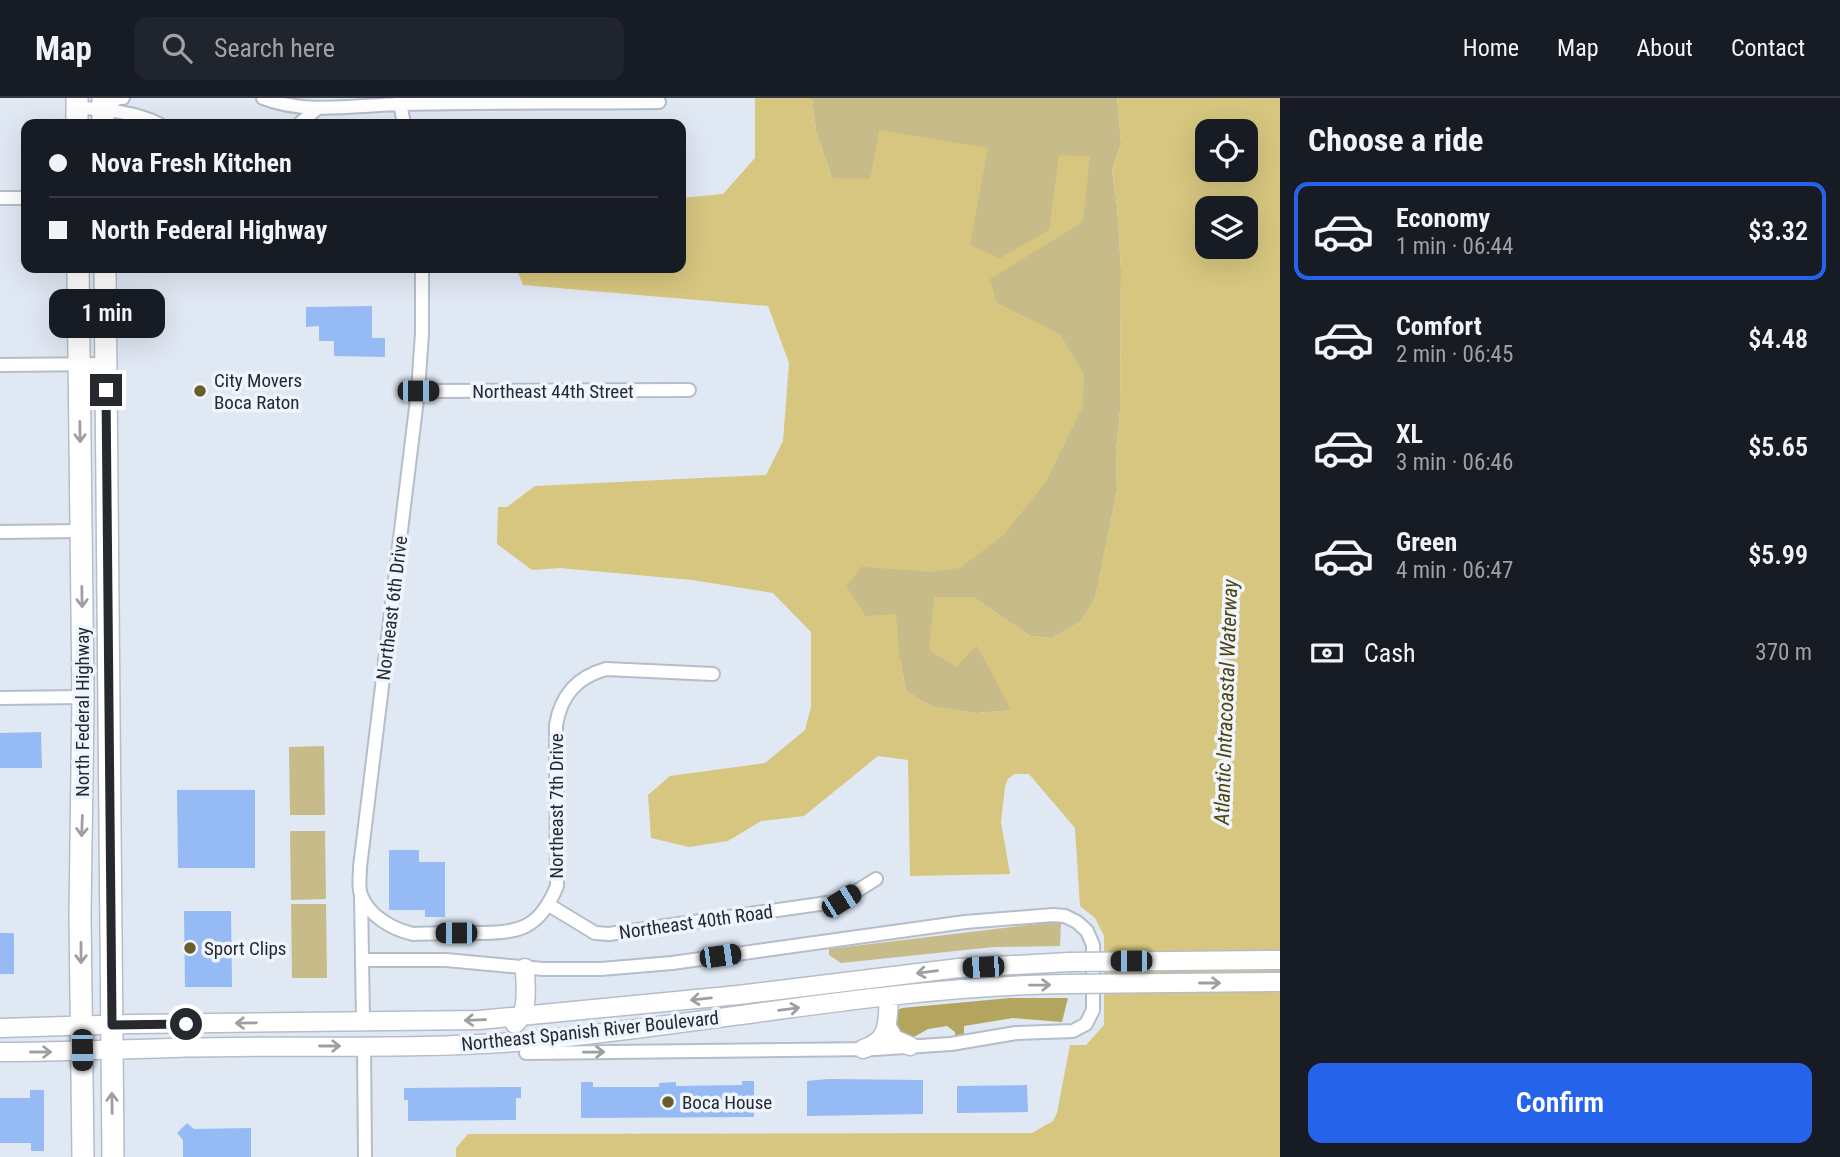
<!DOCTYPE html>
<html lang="en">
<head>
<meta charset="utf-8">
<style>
	:root { --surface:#171b24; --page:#20242c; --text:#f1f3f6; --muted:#9ea1a6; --line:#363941; --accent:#2563eb }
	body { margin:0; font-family:"Roboto Condensed",sans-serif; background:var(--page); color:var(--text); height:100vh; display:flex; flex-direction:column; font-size:26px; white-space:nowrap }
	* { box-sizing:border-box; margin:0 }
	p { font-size:23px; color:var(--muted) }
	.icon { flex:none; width:38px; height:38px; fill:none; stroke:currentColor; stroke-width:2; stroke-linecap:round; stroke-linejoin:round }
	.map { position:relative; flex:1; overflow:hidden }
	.sheet { display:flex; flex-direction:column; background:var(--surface); width:560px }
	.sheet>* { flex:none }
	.guide { position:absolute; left:21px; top:21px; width:665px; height:154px; border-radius:14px; box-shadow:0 7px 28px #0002; display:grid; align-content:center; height:154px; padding:0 28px; background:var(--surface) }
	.buttons { position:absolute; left:1195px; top:21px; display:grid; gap:14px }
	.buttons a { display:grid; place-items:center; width:63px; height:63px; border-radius:14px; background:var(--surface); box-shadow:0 7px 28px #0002; font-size:35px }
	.end { position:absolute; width:32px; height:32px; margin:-16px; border:9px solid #26292e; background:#fff; box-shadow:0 0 0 4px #fff }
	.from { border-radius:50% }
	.bubble { position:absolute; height:49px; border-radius:14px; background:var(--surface); box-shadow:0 7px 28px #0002; font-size:23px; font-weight:600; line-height:49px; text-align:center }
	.car { position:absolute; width:21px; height:42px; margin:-21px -10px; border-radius:9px; box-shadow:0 0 5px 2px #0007; background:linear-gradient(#222 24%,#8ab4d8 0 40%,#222 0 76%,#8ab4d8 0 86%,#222 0) }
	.guide b { display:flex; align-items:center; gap:24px; height:66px; font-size:26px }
	.guide b+b { border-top:2px solid var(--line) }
	.guide i { width:18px; height:18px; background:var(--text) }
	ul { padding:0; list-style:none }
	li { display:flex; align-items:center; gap:21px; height:98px; margin:0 14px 10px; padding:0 14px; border:4px solid transparent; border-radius:14px }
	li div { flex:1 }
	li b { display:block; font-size:26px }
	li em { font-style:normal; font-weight:600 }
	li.on { border-color:var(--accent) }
	li>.icon { width:63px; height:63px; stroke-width:1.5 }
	h2 { padding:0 28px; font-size:32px; line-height:84px }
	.pay { display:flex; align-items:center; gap:18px; height:77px; padding:0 28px; font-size:26px }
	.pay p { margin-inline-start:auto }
	.cta { display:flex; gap:14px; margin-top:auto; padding:14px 28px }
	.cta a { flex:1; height:80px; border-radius:14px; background:var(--accent); color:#fff; font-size:28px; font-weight:600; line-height:80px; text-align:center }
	header { display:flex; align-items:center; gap:42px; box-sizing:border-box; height:98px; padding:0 35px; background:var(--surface); border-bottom:2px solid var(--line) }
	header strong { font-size:33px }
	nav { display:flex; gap:38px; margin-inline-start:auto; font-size:24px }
	.search { width:490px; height:63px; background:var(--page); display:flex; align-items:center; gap:18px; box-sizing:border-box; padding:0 24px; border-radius:14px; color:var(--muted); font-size:26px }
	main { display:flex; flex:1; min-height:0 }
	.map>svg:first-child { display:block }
	.green { fill:#c6bb89 }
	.forest { fill:#b3a45e }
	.water { fill:#d6c67f; fill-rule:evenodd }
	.building { fill:#96baf4 }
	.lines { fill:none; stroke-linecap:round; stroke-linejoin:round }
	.minor-casing { stroke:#b5bdc8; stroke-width:16 }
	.secondary-casing { stroke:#b5bdc8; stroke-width:21 }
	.primary-casing { stroke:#b5bdc8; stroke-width:24 }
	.minor { stroke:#fff; stroke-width:12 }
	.secondary { stroke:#fff; stroke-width:18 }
	.primary { stroke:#fff; stroke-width:21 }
	.secondary-bridge-casing { stroke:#b5bdc8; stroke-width:21; stroke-linecap:butt }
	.secondary-bridge { stroke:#fff; stroke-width:18 }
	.oneway { stroke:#9d9fa1 }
	.route { stroke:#26292e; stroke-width:9 }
	.poi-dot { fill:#695e2a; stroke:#eff5ff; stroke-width:2.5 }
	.labels { text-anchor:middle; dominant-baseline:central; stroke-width:7; stroke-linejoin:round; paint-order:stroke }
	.poi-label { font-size:19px; fill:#26292e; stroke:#eff5ff; text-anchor:start }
	.street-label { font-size:19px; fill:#26292e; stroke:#eff5ff }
	.water-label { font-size:21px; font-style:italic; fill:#4f440b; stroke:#eff5ff }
</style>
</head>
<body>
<header>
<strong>Map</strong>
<div class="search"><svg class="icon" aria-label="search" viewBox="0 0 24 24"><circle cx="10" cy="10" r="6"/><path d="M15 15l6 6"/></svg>Search here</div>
<nav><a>Home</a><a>Map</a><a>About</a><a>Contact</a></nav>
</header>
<main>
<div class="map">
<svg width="1280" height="1059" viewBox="0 0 1280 1059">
	<rect width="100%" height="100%" fill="#e0e8f4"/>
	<path class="green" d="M812 0H1117L1121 45 1112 73 1117 107 1121 171 1120 313 1116 355 1117 393 1095 500 1080 524 1052 540 1030 538 973 499H934L977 547 1012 612 977 615 933 609 906 593 900 562 865 518 846 489 832 80 816 34Z
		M324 648 325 717H290L289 649Z
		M290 733H325L326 801 291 802Z
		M291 806H326L327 880H292Z
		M1054 824 1061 825 1060 848 994 849 841 865 829 857V851Z"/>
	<path class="forest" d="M1010 900H1068L1062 924 1013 920 964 928V937L955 938V934L947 928 928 931 912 940 896 931 894 918 895 913 902 910Z"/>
	<path class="water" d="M755 0H812L816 34 832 80 870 81 879 32 988 50 970 147 1000 160 1049 132 1059 57 1090 58 1083 124 990 181 997 205 1060 236 1084 276 1083 308 1047 382 1004 437 960 470 934 474 861 469 846 489 865 518 896 516 900 562 906 593 933 609 977 615 1011 612 977 547 956 569 929 552 934 499H973L1030 538 1052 540 1080 524 1095 499 1117 393 1116 355 1120 313 1121 171 1117 107 1112 73 1121 45 1117 0H1280V1059H456V1050L468 1036 1032 1035 1053 1023 1057 1015 1070 947H1086L1104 927V838L1095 820 1080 808 1075 730 1029 676H1014L1008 681 1005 689 1001 724 1010 776 910 778 908 662 878 658 804 718 761 723 728 743 689 749 651 740 648 697 670 678 765 665 805 632 811 609V534L773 495 692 482 560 470 532 472 497 446 498 409H507L535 388 766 377 783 343 789 265 768 208 523 187 516 170H681V100L723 96 755 60ZM1208 33H1246V72H1208ZM1208 110H1246V149H1208Z"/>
	<path class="building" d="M372 208V240H385V259L334 258V243H319V228L306 229V209Z
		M41 634 42 670H0V635Z
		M177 692H255V770H178Z
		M389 752H419V764H445V819H425V812H389Z
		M184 813H231L232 889H185Z
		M0 835H14V876H0Z
		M828 981 923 982V1016L807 1018V983Z
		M742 983H754V1019L581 1020V984H593V989H659V985L676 984V988L742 987Z
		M1027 987 1028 1014 957 1015V988Z
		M521 989V1000H516V1022L408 1023V1002H404V990Z
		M30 992H44V1053H31V1045H0V1000H30Z
		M187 1025 194 1031 251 1030V1059H183V1042L177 1035Z"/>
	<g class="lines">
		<defs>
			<path id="minor" d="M263 0C306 17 357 7 402 6 487 4 573 5 659 4
				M399 0 404 26
				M77 10C101 10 138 15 159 26
				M103 10 118 0H123
				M299 26 318 10
				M0 100H26
				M422 170V235L418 293 360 769C360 778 358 789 361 797 369 818 392 831 413 836 433 835 454 835 474 835 519 835 539 832 557 788L556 627C561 597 577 579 606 571L713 576
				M0 267 106 266
				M418 293 689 292
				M0 434 81 433
				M0 600 83 599
				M361 797 363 923
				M549 807 595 835 609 836 841 803 876 781
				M362 862H446L543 871H601L672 865 965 824 1053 817 1065 818 1077 824 1087 833 1093 847V912L1086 926 1073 933 1016 935 951 946 875 951 526 955
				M364 948 365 1059"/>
			<path id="secondary" d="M1173 863 1280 862
				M1172 885 1280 884
				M515 926C530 911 525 890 525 870
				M887 929 894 941 910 948
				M0 930 133 926 479 922 738 897 959 870 1069 864
				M863 951C891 942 887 924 889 899
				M0 954C79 954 158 949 237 949 334 948 431 951 528 943 708 927 887 888 1069 886"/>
			<path id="primary" d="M77 0V26
				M103 0V26
				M78 170 83 599 80 817 83 1059
				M105 170 113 1059"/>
		</defs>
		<use href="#minor" class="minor-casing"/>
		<use href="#secondary" class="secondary-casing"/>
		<use href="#primary" class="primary-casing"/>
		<use href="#minor" class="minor"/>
		<use href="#secondary" class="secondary"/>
		<use href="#primary" class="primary"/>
		<defs>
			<path id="secondary-bridge" d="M1069 864 1173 863
				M1069 886 1172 885"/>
		</defs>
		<use href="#secondary-bridge" class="secondary-bridge-casing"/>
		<use href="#secondary-bridge" class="secondary-bridge"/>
	</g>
	<defs><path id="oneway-shaft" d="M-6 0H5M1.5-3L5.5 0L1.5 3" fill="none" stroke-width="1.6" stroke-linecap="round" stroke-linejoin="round" transform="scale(1.75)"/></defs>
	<g class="oneway">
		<use href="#oneway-shaft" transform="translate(80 334) rotate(89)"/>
		<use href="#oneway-shaft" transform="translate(82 499) rotate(89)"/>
		<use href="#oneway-shaft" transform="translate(82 728) rotate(92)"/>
		<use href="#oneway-shaft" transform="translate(81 855) rotate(90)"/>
		<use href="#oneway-shaft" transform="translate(927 874) rotate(173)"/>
		<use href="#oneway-shaft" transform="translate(1210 885)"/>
		<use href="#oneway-shaft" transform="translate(1040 887) rotate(-1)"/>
		<use href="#oneway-shaft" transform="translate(701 901) rotate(174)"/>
		<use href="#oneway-shaft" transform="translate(789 911) rotate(-7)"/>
		<use href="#oneway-shaft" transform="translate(475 922) rotate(178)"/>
		<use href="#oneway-shaft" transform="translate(246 925) rotate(179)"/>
		<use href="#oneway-shaft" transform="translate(330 948)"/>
		<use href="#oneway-shaft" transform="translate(41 954)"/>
		<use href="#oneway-shaft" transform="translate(594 954) rotate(-1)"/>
		<use href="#oneway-shaft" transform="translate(112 1005) rotate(-91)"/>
	</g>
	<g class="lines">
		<path class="route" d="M106 292 112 927 186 926"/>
	</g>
	<g class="poi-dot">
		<circle cx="200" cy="293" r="7"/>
		<circle cx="190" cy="850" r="7"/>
		<circle cx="668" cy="1004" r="7"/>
	</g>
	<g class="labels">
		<g class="poi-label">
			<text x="214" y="282">City Movers<tspan x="214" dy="22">Boca Raton</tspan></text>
			<text x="204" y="850">Sport Clips</text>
			<text x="682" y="1004">Boca House</text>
		</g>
		<g class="street-label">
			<text x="553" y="293">Northeast 44th Street</text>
			<text transform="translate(392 510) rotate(-83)">Northeast 6th Drive</text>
			<text transform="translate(82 614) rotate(-90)">North Federal Highway</text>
			<text transform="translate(556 708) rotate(-90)">Northeast 7th Drive</text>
			<text transform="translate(696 824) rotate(-8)">Northeast 40th Road</text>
			<text transform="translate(590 933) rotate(-6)">Northeast Spanish River Boulevard</text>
		</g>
		<g class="water-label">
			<text transform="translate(1226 604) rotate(-88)">Atlantic Intracoastal Waterway</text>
		</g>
	</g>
</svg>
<div class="buttons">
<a><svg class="icon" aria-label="locate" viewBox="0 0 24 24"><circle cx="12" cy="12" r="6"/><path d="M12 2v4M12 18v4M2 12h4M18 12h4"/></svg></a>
<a><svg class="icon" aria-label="layers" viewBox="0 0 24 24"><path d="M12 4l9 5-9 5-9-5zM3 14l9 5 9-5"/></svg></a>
</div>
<i class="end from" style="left:186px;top:926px"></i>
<i class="end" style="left:106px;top:292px"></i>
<div class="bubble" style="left:49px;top:191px;width:116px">1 min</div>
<i class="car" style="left:418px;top:293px;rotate:90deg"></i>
<i class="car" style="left:841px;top:803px;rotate:58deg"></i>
<i class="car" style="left:456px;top:835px;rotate:270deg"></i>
<i class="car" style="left:720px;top:858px;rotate:82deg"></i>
<i class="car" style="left:1131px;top:863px;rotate:270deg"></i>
<i class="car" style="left:983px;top:869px;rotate:267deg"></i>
<i class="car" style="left:82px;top:952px;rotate:179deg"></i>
<div class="guide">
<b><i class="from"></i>Nova Fresh Kitchen</b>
<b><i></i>North Federal Highway</b>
</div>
</div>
<section class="sheet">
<h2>Choose a ride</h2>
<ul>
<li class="on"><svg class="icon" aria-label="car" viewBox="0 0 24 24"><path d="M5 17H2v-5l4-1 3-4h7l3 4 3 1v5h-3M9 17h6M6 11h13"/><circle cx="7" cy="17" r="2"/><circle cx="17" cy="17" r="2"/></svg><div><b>Economy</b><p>1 min · 06:44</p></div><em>$3.32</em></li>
<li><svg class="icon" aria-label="car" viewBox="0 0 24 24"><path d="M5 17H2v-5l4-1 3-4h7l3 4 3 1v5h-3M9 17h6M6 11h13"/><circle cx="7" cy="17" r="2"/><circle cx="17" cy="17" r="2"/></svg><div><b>Comfort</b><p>2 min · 06:45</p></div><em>$4.48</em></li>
<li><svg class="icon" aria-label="car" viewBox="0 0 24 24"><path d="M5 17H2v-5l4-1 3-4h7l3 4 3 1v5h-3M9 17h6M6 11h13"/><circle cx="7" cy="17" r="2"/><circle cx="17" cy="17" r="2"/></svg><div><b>XL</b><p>3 min · 06:46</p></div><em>$5.65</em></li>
<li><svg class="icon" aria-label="car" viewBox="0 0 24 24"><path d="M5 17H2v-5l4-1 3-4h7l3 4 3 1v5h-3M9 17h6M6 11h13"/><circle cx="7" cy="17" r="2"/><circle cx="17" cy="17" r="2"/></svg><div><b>Green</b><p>4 min · 06:47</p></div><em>$5.99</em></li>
</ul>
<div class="pay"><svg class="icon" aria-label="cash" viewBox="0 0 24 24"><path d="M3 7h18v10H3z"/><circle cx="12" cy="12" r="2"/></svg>Cash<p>370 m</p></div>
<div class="cta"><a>Confirm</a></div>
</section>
</main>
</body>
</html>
